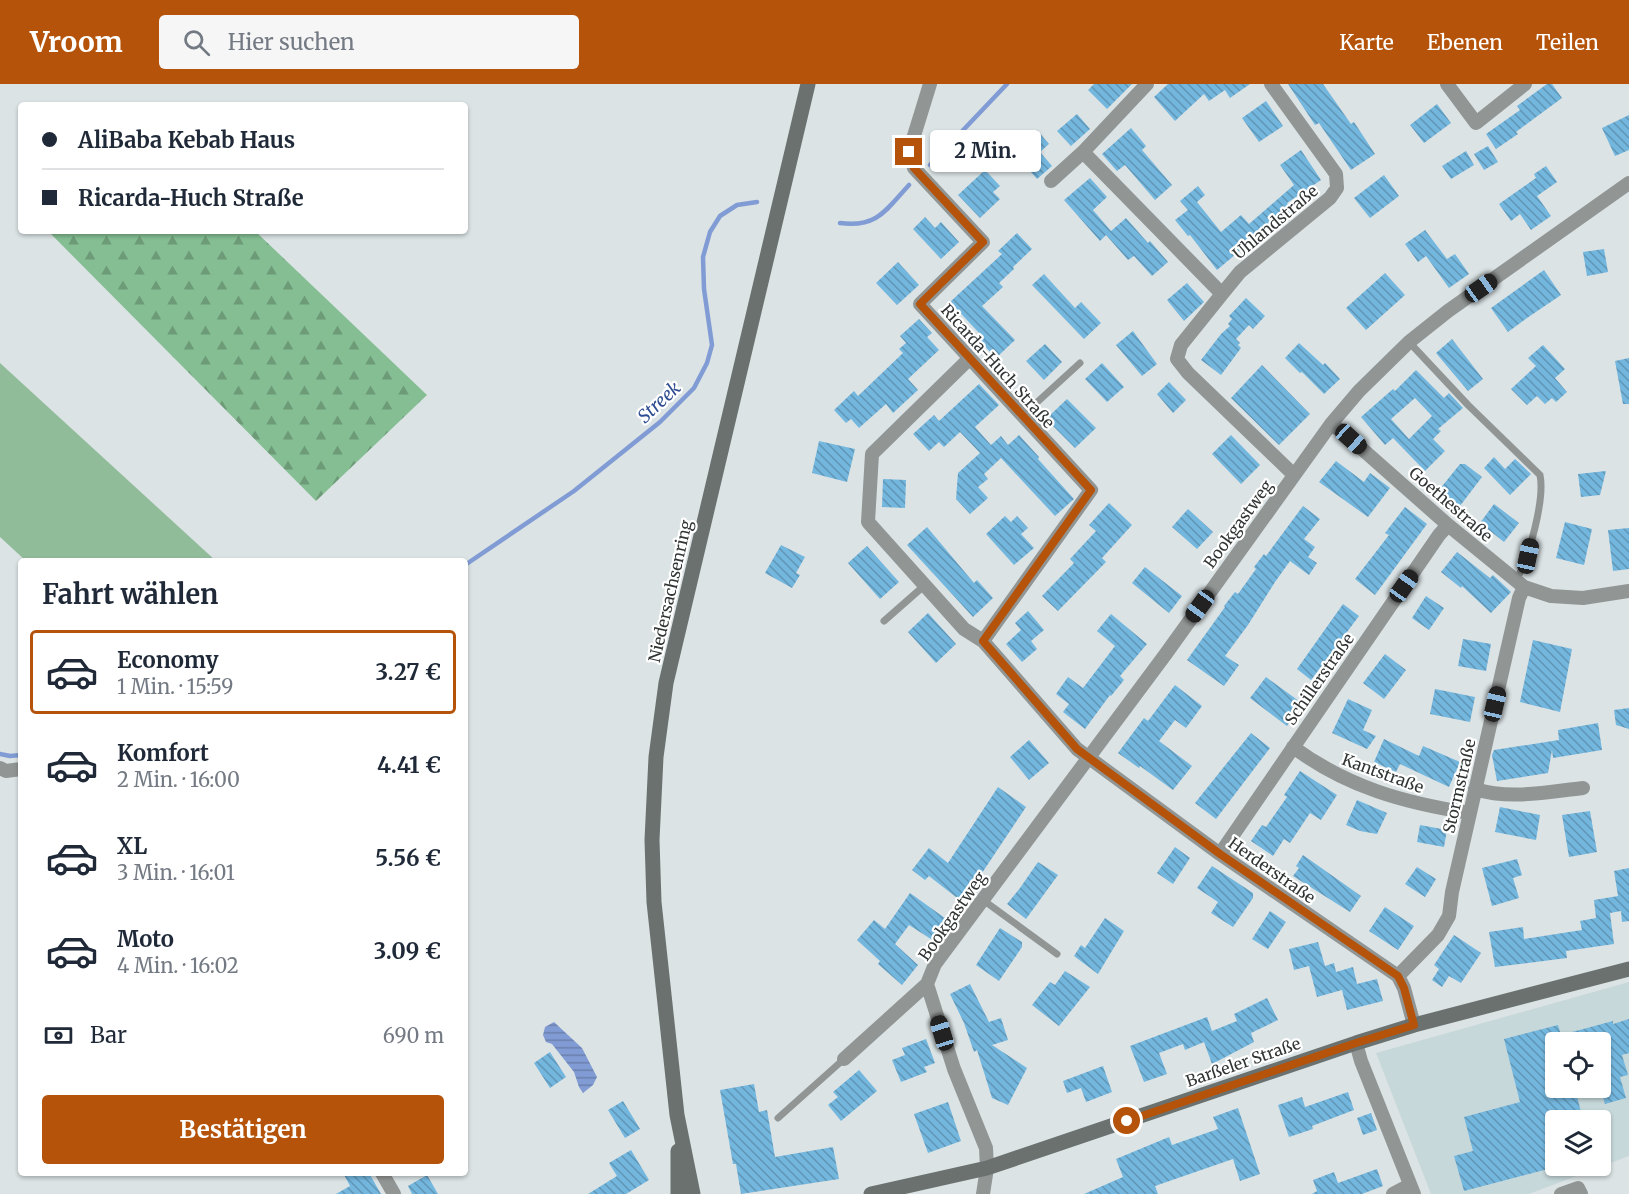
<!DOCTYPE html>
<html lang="de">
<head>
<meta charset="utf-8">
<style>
	:root { --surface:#fff; --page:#f6f6f7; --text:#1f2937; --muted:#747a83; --line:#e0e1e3; --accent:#b45309 }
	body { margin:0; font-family:Merriweather,serif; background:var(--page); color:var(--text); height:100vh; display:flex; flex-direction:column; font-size:22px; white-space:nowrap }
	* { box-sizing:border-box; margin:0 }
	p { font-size:20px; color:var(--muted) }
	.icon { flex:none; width:33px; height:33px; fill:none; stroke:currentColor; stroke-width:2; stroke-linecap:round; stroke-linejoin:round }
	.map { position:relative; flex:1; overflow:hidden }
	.side { position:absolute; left:18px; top:474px; width:450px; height:618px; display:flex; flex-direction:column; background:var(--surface); border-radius:6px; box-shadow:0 2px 4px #0004 }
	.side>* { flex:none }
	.top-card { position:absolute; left:18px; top:18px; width:450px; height:132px; border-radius:6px; box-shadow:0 2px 4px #0004; display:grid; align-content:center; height:132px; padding:0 24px; background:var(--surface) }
	.controls { position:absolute; left:1545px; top:948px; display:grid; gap:12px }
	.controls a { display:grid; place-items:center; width:66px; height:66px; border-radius:6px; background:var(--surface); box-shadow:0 2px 4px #0004; font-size:30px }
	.end { position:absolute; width:27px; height:27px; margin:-14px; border:8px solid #b45309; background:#fff; box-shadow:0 0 0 3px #fff }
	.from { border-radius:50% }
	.bubble { position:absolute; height:42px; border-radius:6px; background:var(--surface); box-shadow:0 2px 4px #0004; font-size:20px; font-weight:700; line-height:42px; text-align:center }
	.car { position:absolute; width:18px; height:36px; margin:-18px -9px; border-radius:8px; box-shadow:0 0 4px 2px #0007; background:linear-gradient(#222 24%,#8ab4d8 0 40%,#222 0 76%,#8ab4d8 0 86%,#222 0) }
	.top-card b { display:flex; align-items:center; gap:21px; height:57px; font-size:22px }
	.top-card b+b { border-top:2px solid var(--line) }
	.top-card i { width:15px; height:15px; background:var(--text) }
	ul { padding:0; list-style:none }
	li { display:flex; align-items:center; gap:18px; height:84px; margin:0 12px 9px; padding:0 12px; border:3px solid transparent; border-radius:6px }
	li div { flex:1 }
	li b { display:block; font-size:22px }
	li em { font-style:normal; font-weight:700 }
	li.on { border-color:var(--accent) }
	li>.icon { width:54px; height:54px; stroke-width:1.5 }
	h2 { padding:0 24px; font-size:27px; line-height:72px }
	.pay { display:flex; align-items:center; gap:15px; height:66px; padding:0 24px; font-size:22px }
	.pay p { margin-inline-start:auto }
	.primary-button { display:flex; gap:12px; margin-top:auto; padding:12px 24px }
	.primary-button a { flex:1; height:69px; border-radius:6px; background:var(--accent); color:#fff; font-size:24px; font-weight:700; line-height:69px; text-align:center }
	header { display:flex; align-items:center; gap:36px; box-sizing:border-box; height:84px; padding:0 30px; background:var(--accent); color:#fff }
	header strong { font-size:28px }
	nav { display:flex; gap:33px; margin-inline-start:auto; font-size:21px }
	.search { width:420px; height:54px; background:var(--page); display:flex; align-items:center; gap:15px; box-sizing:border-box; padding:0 21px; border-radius:6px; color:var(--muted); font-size:22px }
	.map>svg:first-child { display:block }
	.built { fill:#c7d8da; fill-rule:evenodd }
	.grass { fill:#91bc9a }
	.forest { fill:url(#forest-firs) }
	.water { fill:url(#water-rules) }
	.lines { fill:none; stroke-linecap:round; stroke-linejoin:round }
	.stream { stroke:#819cd4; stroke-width:4.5 }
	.building { fill:url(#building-back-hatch); fill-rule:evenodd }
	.lane { stroke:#919594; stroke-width:7 }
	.street { stroke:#919594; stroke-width:14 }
	.secondary { stroke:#6b716f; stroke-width:15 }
	.route { stroke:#b45309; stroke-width:8 }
	.labels { text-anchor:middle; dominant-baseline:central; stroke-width:4.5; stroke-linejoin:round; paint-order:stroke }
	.street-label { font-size:16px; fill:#313434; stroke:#fff }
	.water-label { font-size:18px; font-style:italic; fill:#2f4d91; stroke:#fff }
</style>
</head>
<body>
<header>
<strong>Vroom</strong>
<div class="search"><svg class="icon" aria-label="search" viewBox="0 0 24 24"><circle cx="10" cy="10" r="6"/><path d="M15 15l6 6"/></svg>Hier suchen</div>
<nav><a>Karte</a><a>Ebenen</a><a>Teilen</a></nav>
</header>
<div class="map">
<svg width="1629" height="1110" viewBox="0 0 1629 1110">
	<defs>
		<pattern id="forest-firs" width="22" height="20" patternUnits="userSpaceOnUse" patternTransform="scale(1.5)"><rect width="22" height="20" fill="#84be92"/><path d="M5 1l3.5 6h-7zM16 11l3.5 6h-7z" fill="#6d9b78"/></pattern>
		<pattern id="water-rules" width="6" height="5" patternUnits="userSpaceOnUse" patternTransform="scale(1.5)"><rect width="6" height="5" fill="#819cd4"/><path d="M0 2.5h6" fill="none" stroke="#6a80ad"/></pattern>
		<pattern id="building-back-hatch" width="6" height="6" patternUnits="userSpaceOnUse" patternTransform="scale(1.5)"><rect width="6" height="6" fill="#74b7de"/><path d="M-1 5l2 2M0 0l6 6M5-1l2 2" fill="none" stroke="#6096b5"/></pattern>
	</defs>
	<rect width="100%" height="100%" fill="#dbe3e5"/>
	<path class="built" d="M1629 898V1072L1529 1110H1431L1376 969ZM1556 958H1600V1004H1556ZM1556 1036H1600V1082H1556Z"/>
	<path class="grass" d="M0 279 216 477H26L0 453Z"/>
	<path class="forest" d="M48 147H255L427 311 316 417Z"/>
	<path class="water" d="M554 938 582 964 597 993 593 1001 583 1009 579 1003 574 988 552 960 546 958 543 951 545 943Z"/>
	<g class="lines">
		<path class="stream" d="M930 81 1007 0
			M840 139C877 144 886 126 909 101
			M465 481 574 407 660 338 694 304 707 279 712 261 704 205 703 173 710 148 720 132 737 121 757 118
			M0 670 10 672 21 671"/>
	</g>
	<path class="building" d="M1094 0H1132L1107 25 1088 6Z
		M1168 0H1250L1230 14 1225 6 1209 17 1204 10 1175 37 1154 13Z
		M1288 0H1323L1351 40 1354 38 1375 70 1351 86 1319 39 1315 41Z
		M1547 0H1552L1562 14 1516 48 1518 50 1496 65 1486 50 1520 26 1517 22Z
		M1266 17 1283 42 1259 58 1242 34Z
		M1437 20 1451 39 1424 59 1410 41Z
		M1077 30 1090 45 1071 62 1057 47Z
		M1629 31V66L1615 72 1602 44Z
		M1131 44 1146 62 1142 66 1172 101 1155 116 1125 81 1117 87 1102 70Z
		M1037 46 1049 60 1040 68 1052 82 1037 95 1022 78 1037 65 1028 55Z
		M1488 62 1498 78 1484 86 1474 70Z
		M1301 66 1321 96 1287 119 1295 129 1277 145 1273 139 1217 186 1190 151 1188 152 1175 136 1188 126 1180 117 1198 102 1205 111 1197 118 1221 148 1241 131 1249 140 1294 101 1280 81Z
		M1466 67 1474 81 1451 95 1442 82Z
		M1546 82 1557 98 1537 112 1551 132 1531 146 1520 130 1511 137 1499 120 1536 94 1534 90Z
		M985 86 1000 102 993 108 1000 115 980 134 958 111Z
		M1384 91 1399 112 1370 134 1354 114Z
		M1090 94 1107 113 1093 126 1111 147 1126 134 1148 159 1150 157 1168 178 1152 192 1134 172 1128 176 1106 151 1100 157 1064 116Z
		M925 133 935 144 941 138 959 158 941 175 913 145Z
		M1425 146 1447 175 1455 170 1469 190 1449 204 1426 172 1418 178 1405 160Z
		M1017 149 1032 165 1013 183 1014 185 999 199 1003 203 982 222 1015 256 996 274 978 255 982 252 950 218 1002 170 998 167Z
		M1604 165 1608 188 1587 192 1583 168Z
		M898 178 919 201 897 221 876 199Z
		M1544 186 1561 211 1527 234 1508 248 1491 224Z
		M1385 189 1405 211 1366 246 1346 224Z
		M1044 190 1075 224 1081 218 1101 239 1084 255 1032 201Z
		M1187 199 1204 218 1184 237 1167 216Z
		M1246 214 1265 232 1253 245 1249 241 1236 255 1240 259 1238 261 1241 264 1221 291 1201 276 1221 250 1230 242 1228 240 1232 235 1229 232Z
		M919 235 932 249 927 253 939 266 908 295 918 306 893 329 886 320 859 344 851 335 846 339 834 326 854 307 858 312 903 269 899 265 906 259 900 252Z
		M1133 247 1157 280 1142 292 1116 261Z
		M1452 255 1483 295 1468 307 1436 269Z
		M1299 259 1323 281 1325 279 1340 295 1324 310 1302 288 1300 289 1285 274Z
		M1045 260 1062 278 1044 296 1026 277Z
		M1543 261 1565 285 1555 294 1567 308 1556 318 1552 314 1545 320 1537 312 1527 321 1511 305 1536 282 1528 274Z
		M1629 274V320H1623L1615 277Z
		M1102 279 1124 303 1107 318 1085 295Z
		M1262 281 1310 330 1279 361 1231 314Z
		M1416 286 1444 314 1449 309 1463 324 1438 345 1441 347 1433 355 1445 367 1425 387 1393 354 1385 361 1361 333 1393 305 1395 307ZM1415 314 1432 332 1409 355 1391 335Z
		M1169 298 1186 316 1173 329 1157 310Z
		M979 300 999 321 975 343 991 361 1001 352 1008 361 1019 351 1039 373 1038 375 1074 415 1055 432 1001 374 984 390 988 395 978 403 988 414 970 430 956 415 958 389 980 369 960 348 944 363 939 358 929 367 913 350 934 331 939 337Z
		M1067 315 1096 344 1075 364 1046 335Z
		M1231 351 1260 381 1241 400 1212 370Z
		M819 357 855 365 847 398 812 389Z
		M1494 373 1505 385 1515 375 1531 390 1510 411 1484 384Z
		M1336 377 1364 398 1370 389 1390 404 1368 433 1319 398Z
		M1460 380H1465L1482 393 1460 422 1439 406Z
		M1606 387 1600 411 1581 413 1578 390Z
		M883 395 906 396 905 424 882 423Z
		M1109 419 1132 441 1102 474 1106 478 1058 527 1042 512 1074 479 1070 475 1096 447 1089 441Z
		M1494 420 1519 439 1504 458 1480 439Z
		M1303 422 1320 435 1304 455 1315 463 1308 473 1317 479 1309 491 1290 477 1275 498 1248 541 1225 572 1239 581 1224 602 1187 576 1225 523 1224 522 1235 508 1238 510 1256 485 1254 483 1264 470 1266 472Z
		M1405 423 1427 440 1375 511 1355 495 1389 451 1385 449Z
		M1188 425 1213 448 1197 465 1172 443Z
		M1005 432 1011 438 1017 432 1028 444 1021 450 1034 464 1014 481 986 450Z
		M1565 438 1592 445 1584 481 1556 474Z
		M927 443 974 499 977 496 993 514 973 533 907 461Z
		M1629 444V485L1613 487 1608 446Z
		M781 461 805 473 796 489 800 491 792 504 765 489Z
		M867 462 899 498 880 515 848 479Z
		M1457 468 1490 494 1493 491 1511 508 1491 529 1462 502 1461 504 1441 488Z
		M1145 483 1182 512 1169 529 1132 499Z
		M1426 512 1444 524 1429 546 1412 534Z
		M1343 520 1359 532 1311 596 1297 585Z
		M1028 527 1044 546 1031 557 1037 565 1022 578 1006 560 1021 546 1015 539Z
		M928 529 956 560 936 579 908 548Z
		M1111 530 1147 560 1120 592 1124 596 1111 612 1110 611 1085 645 1063 628 1069 620 1056 610 1068 593 1083 604 1115 562 1097 547Z
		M1463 555 1491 560 1486 587 1458 582Z
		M1533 556 1572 565 1560 628 1520 618Z
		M1385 570 1406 586 1384 615 1363 599Z
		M1266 593 1303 620 1287 642 1250 614Z
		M1175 601 1202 622 1186 644 1175 636 1159 657 1192 682 1173 706 1140 682 1139 684 1118 669 1144 634 1148 637Z
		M1435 605 1475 613 1470 638 1430 630Z
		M1348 615 1372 626 1363 646 1376 652 1367 665 1332 649Z
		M1629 624V645L1616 641 1614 626Z
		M1598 639 1602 666 1553 674 1552 666 1548 689 1497 697 1492 671 1494 666 1559 656 1558 646Z
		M1251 649 1270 664 1216 735 1195 719Z
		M1384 655 1419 672 1423 662 1460 678 1449 703 1400 680 1396 688 1374 678Z
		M1029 656 1049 679 1029 696 1010 673Z
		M1300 687 1337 711 1321 736 1310 729 1290 759 1284 755 1273 772 1251 757 1262 741 1266 743 1287 713 1284 711Z
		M998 703 1026 723 974 801 961 817 929 792 925 796 912 786 929 764 948 779Z
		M1357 716 1387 729 1377 750 1360 747 1346 741Z
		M1500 723 1540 731 1536 756 1495 748Z
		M1590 727 1597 768 1569 773 1562 731Z
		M1420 741 1447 746 1444 763 1417 758Z
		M1175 763 1190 774 1173 800 1157 789Z
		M1303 771 1361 812 1350 828 1293 792 1299 784 1296 782Z
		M1517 775 1522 791 1513 794 1519 814 1492 822 1482 784Z
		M1038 778 1058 791 1026 835 1007 820 1020 804Z
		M1212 782 1253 809V814L1233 843 1211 829 1218 818 1197 804Z
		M1417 783 1436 795 1425 813 1405 800Z
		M1629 784V837L1622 838 1621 827 1610 829 1614 860 1566 867 1567 874 1495 883 1489 848 1523 843 1524 855 1582 846 1580 837 1596 834 1594 816 1618 812 1614 787Z
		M910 809 949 837 934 857 909 841 895 860 918 881 902 901 878 880 880 877 857 856 874 836 885 845Z
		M1385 823 1414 842 1398 866 1369 847Z
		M1270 827 1286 838 1268 865 1252 855Z
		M1105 834 1124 847 1098 890 1074 872 1081 861 1085 864Z
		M1000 844 1022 858V863L999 897 976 881Z
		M1454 851 1481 869 1461 899 1449 892 1442 903 1432 896 1439 885 1434 881Z
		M1318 858 1325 882 1334 879 1336 888 1353 883 1357 900 1377 895 1383 917 1347 926 1342 906 1317 913 1309 882 1294 886 1289 865Z
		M1065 887 1090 903 1059 942 1032 921 1050 898 1055 901Z
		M970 900 989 938 1001 934 1008 956 992 961 1027 984 1008 1021 992 1014 977 966 974 968 964 939 950 910Z
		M1267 914 1278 936 1251 949 1254 958 1212 980 1204 958 1185 966 1183 960 1159 969 1167 990 1144 998 1130 962 1207 933 1212 947 1237 937 1234 930Z
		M1629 935V969L1622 971 1628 991 1620 993 1626 1014 1605 1020 1600 1003V958H1556V1004H1575L1583 1036H1556V1083L1464 1107 1454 1072 1473 1067 1464 1033 1520 1018 1504 955 1558 941 1561 951 1613 937V940Z
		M926 955 935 979 924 983 927 988 901 998 892 976 905 971 902 964Z
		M550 968 566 993 550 1004 534 979Z
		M1103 982 1112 1008 1086 1018 1081 1004 1067 1009 1063 997Z
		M859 986 877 1007 841 1037 828 1021 838 1013 833 1008Z
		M754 1000 759 1028 767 1026 775 1073 833 1063 839 1095 741 1110 736 1080H733L720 1006Z
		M1348 1008 1354 1026 1312 1042 1313 1045 1289 1053 1278 1021 1302 1013 1305 1023Z
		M623 1017 640 1045 625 1054 608 1026Z
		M948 1018 961 1057 928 1069 914 1030Z
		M1238 1024 1260 1090 1240 1097 1233 1075 1155 1102 1158 1110H1084L1123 1093 1116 1075 1169 1053 1172 1061 1218 1045 1213 1033Z
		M1371 1029 1377 1046 1363 1051 1357 1034Z
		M631 1066 649 1096 626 1110H588L617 1092 609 1079Z
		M1377 1085 1383 1102 1362 1110H1312L1317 1107 1313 1096 1334 1088 1338 1099Z
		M343 1089H369L381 1110H336L350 1102Z
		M427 1091 438 1110H412L408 1102Z"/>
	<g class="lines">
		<path class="lane" d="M1409 258 1468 321 1540 391C1545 415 1529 475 1516 496
			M1022 332 1080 279
			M884 537 925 501
			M983 816 1057 870
			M778 1034 844 975"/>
		<path class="street" d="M930 0 909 68 914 84 983 158 920 220 1091 406 983 557
			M1447 0 1476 39 1525 0
			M1083 68 1222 210 1181 261 1177 275 1188 289 1294 391
			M1051 97 1083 68 1147 0
			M1222 210 1240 188 1330 114 1337 104 1336 90 1271 0
			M969 275 872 370 868 438 964 545 983 557 1077 665 1220 770 1398 892 1404 904 1414 941
			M1331 340 1344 349 1448 441 1524 503 1551 512 1583 514 1629 507
			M1293 663C1347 703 1404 719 1470 729
			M0 684 6 687 21 685
			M1475 705C1510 716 1547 708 1583 704
			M1220 770 1439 451 1448 441
			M1398 892 1438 851 1449 832 1452 808 1519 514 1524 503
			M927 900 954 985 986 1064 987 1084 983 1110
			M1356 959 1361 977 1414 1110
			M844 975 927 900 935 880 1165 571 1331 340 1359 307 1409 258 1448 227 1629 99
			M382 1089 394 1110
			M1393 1110 1410 1101
			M1561 1110 1578 1104 1581 1110"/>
		<path class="secondary" d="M678 1067V1110
			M693 1110 677 1031 654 818 652 756 656 673 666 599 808 0
			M871 1110 987 1084 1356 959 1414 941 1629 885"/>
	</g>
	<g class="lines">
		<path class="route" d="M909 68 914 84 983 158 920 220 1091 406 983 557 1077 665 1220 770 1398 892 1404 904 1414 941 1356 959 1127 1037"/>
	</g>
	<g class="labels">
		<g class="street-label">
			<text transform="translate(1275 138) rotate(-40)">Uhlandstraße</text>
			<text transform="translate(998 282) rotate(48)">Ricarda-Huch Straße</text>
			<text transform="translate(1451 420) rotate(41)">Goethestraße</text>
			<text transform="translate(1238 440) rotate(-54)">Bookgastweg</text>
			<text transform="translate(670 507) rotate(-77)">Niedersachsenring</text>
			<text transform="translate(1319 595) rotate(-55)">Schillerstraße</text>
			<text transform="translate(1383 689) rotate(20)">Kantstraße</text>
			<text transform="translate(1459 702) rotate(-77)">Stormstraße</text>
			<text transform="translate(1272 786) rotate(35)">Herderstraße</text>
			<text transform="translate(952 832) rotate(-55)">Bookgastweg</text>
			<text transform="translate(1243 978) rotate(-19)">Barßeler Straße</text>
		</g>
		<g class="water-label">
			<text transform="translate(659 318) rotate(-43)">Streek</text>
		</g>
	</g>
</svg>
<div class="controls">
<a><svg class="icon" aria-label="locate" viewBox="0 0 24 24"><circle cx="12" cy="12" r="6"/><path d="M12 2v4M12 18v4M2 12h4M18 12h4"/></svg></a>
<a><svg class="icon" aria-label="layers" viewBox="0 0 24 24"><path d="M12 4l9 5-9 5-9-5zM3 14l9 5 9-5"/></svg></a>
</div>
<i class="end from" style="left:1127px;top:1037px"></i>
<i class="end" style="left:909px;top:68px"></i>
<div class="bubble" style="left:930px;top:46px;width:111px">2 Min.</div>
<i class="car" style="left:1481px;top:204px;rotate:55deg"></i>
<i class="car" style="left:1351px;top:355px;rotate:132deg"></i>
<i class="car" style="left:1528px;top:472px;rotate:12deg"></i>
<i class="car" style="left:1404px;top:502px;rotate:35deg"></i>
<i class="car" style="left:1200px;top:522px;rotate:216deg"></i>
<i class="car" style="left:1495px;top:620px;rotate:13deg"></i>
<i class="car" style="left:942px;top:949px;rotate:343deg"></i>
<div class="top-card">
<b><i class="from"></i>AliBaba Kebab Haus</b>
<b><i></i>Ricarda-Huch Straße</b>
</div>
<section class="side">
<h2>Fahrt wählen</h2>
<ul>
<li class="on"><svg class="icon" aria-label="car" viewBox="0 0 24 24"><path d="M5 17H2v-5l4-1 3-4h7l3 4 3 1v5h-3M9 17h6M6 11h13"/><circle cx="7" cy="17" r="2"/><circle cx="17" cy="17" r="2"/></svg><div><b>Economy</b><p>1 Min. · 15:59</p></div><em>3.27 €</em></li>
<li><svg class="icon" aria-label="car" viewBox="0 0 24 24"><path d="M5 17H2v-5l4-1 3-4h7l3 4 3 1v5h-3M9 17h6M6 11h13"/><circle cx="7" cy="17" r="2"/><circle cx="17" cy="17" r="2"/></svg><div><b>Komfort</b><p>2 Min. · 16:00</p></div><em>4.41 €</em></li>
<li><svg class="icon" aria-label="car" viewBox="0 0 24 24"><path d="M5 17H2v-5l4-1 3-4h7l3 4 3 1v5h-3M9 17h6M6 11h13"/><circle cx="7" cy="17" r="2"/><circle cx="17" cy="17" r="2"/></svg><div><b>XL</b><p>3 Min. · 16:01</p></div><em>5.56 €</em></li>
<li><svg class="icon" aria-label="car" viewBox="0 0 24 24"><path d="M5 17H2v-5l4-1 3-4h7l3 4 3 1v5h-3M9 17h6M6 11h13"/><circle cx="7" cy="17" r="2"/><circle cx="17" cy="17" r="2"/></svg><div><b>Moto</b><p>4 Min. · 16:02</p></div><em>3.09 €</em></li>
</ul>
<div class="pay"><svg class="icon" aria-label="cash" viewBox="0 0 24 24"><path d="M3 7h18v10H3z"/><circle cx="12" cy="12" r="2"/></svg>Bar<p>690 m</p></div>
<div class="primary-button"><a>Bestätigen</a></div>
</section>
</div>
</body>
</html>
